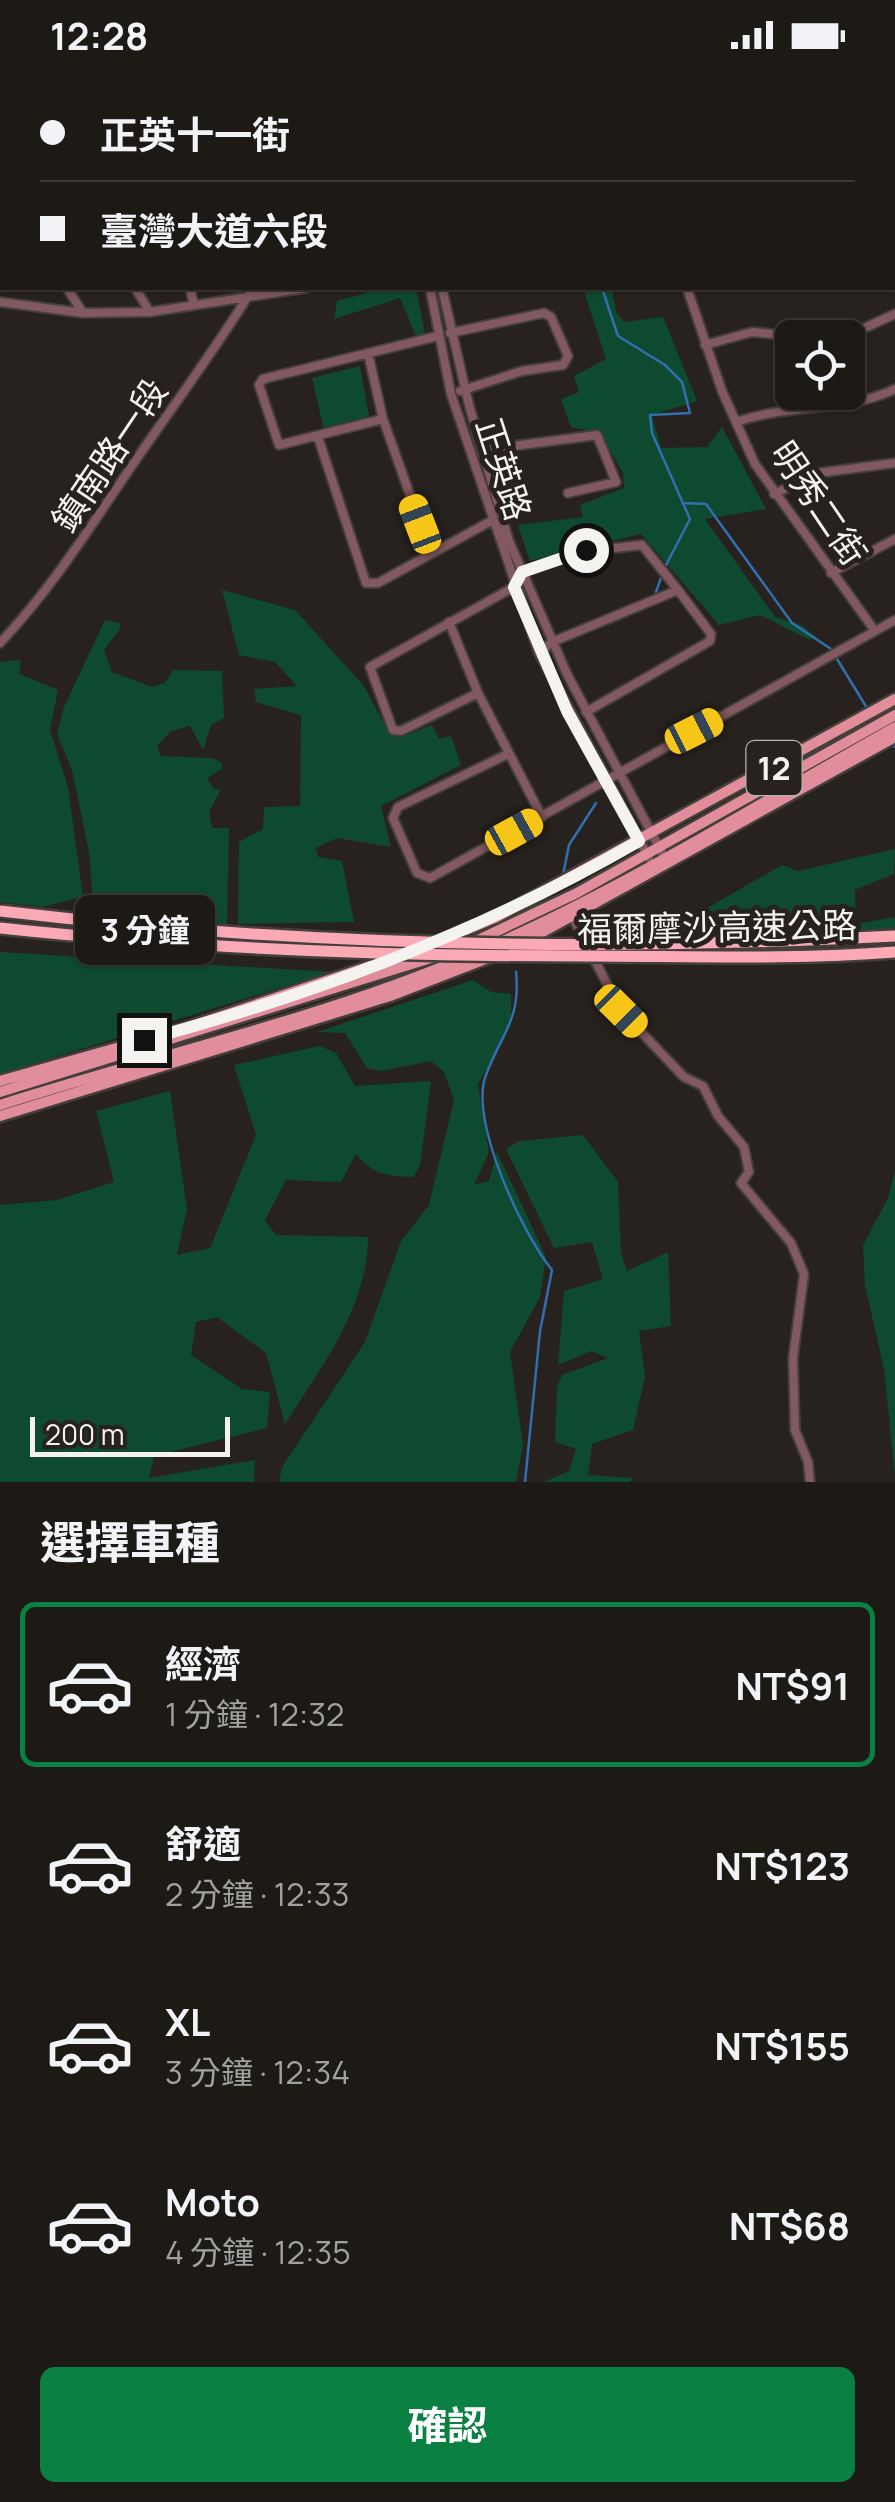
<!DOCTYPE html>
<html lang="zh-TW">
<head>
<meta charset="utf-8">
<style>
	:root { --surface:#1d1a16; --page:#2a2723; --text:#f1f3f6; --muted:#a0a1a1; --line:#3b3835; --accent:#0b8043 }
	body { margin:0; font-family:Manrope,"Noto Sans TC",sans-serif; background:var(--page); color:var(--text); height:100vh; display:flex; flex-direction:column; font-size:38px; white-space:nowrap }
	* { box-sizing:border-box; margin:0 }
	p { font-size:32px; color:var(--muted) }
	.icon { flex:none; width:55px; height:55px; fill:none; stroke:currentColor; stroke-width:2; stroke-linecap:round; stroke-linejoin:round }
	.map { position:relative; height:1412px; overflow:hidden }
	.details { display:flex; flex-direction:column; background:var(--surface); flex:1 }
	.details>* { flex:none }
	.hud { position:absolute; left:0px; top:0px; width:895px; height:220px; box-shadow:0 2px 8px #0004,0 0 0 2px var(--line); display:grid; align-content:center; height:220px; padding:0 40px; background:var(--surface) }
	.tools { position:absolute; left:775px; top:250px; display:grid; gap:20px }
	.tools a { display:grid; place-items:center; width:90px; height:90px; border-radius:15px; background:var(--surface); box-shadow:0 2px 8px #0004,0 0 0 2px var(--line); font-size:50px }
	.scale { position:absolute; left:30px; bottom:25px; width:200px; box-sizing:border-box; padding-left:10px; border:5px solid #f5f3ef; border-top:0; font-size:28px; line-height:35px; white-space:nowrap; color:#f5f3ef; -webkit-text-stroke:8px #27221d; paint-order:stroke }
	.end { position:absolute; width:45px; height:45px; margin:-22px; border:12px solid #f5f3ef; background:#111; box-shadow:0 0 0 5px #111 }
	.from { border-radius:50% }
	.bubble { position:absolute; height:70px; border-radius:15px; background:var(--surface); box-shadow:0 2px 8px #0004,0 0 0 2px var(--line); font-size:32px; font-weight:700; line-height:70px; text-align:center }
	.car { position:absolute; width:30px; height:60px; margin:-30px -15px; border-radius:12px; box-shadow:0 0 8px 2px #0007; background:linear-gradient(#f5c518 24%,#345 0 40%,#f5c518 0 76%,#345 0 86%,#f5c518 0) }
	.hud b { display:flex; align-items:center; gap:35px; height:95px; font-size:38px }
	.hud b+b { border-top:2px solid var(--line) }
	.hud i { width:25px; height:25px; background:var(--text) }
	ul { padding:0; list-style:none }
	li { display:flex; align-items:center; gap:30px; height:165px; margin:0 20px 15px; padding:0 20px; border:5px solid transparent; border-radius:15px }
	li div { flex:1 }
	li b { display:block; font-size:38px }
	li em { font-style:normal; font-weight:700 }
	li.on { border-color:var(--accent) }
	li>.icon { width:90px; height:90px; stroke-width:1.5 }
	h2 { padding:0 40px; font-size:45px; line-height:120px }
	.button { display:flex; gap:20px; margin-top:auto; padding:20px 40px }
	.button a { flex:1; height:115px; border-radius:15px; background:var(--accent); color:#fff; font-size:40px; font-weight:700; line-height:115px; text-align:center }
	.status { display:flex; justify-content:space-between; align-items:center; height:70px; padding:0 50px; background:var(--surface); direction:ltr }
	.status svg { height:28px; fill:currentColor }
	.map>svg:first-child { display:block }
	.green { fill:#0e4a30 }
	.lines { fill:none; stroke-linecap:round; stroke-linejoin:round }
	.stream { stroke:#316fb1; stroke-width:2.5 }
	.minor-casing { stroke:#443f3a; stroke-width:12 }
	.major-casing { stroke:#443f3a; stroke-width:15 }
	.minor { stroke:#82595f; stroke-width:8 }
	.major { stroke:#e18d9b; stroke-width:10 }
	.highway-bridge-casing { stroke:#443f3a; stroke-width:16; stroke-linecap:butt }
	.highway-bridge { stroke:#fba9b6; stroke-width:11 }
	.route { stroke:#f5f3ef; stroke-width:12 }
	.labels { text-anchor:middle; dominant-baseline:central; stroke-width:10; stroke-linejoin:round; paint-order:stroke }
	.shield { fill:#27221d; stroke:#b7b4b0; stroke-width:2.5 }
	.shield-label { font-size:32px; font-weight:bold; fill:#f5f3ef }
	.street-label { font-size:35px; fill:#f5f3ef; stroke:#27221d }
</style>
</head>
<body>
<div class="status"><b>12:28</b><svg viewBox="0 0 49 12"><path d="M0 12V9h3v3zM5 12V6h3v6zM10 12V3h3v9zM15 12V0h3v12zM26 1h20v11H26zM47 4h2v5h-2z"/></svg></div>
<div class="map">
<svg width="895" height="1412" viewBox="0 0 895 1412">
	<rect width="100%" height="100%" fill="#27221d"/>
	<path class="green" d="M416 218 425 264 416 266 400 228 334 249 337 231 369 222Z
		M583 218H612L616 242 624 252 663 247 697 331 652 345 661 378 707 377 722 357 766 439 705 449 775 547 801 555 817 567 810 570 760 545 719 555 641 464 530 491 518 455 583 447 580 435 624 418 623 403 600 363 571 357 561 329 579 322 574 306 606 289Z
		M360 296 369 346 324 360 312 308Z
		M222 520 295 540 364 616 390 665 410 664 432 655 439 669 451 666 461 695 381 736 391 777 337 768 316 778 318 787 342 791 354 852 238 854 239 772 263 759 264 737 300 736 301 645 256 632 254 619 297 616 275 592 239 585Z
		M105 550 120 553V559L104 580 112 602 152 617 165 613 173 600 222 601 224 648 211 655 203 680 190 656 171 661 157 676 161 686 212 688 222 693V699L207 708 214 719H221L209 742 212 758H229L227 856 94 842 89 782 72 700 57 664 64 637Z
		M21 590 19 604 58 620 50 660 68 717 83 827 42 837 0 832V592Z
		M895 779 894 804 855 820 856 854 895 847V858L863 863H664L782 795 798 801Z
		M0 882 332 902 0 1004Z
		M473 910 491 922 511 924V955L478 1014 489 1082 474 1115 489 1111 497 1082 546 1187 540 1227 510 1282 523 1375 516 1412H279L282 1397 365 1272 401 1171 429 1135 454 1030 444 1002 431 991 381 1001 367 998 345 963 317 962Z
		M320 976 336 983 355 1016 431 1011 420 1096 413 1107C385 1106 374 1105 356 1084L341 1112 286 1110 265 1150 276 1165 368 1167C368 1236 321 1298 285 1354L266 1283 217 1247 196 1252 191 1285 242 1319 270 1322 267 1358 154 1386 149 1408 255 1390 254 1412H0V1135L57 1130 114 1112 96 1041 170 1021 187 1139 177 1185 210 1178 256 1065 234 995Z
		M583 1065 618 1112 621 1183 627 1201 668 1182 671 1256 639 1261 645 1307 633 1360 592 1374 588 1405 634 1408 629 1412H544L569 1401 576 1379 555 1372 557 1316 562 1305 608 1288 591 1281 558 1295 564 1221 603 1209 592 1172 554 1178 506 1079 519 1071Z
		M895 1101V1406L884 1299 865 1215 863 1175 888 1128Z"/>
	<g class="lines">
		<path class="stream" d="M628 0V2
			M602 218 618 266 665 295 682 312 690 343 650 345 652 363 690 449 665 497
			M683 433 706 434 792 553 831 579
			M656 522 662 505
			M837 589 867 638
			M894 675 895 677
			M563 805 569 775 596 733
			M516 902C521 950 501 964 486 1005 468 1049 523 1165 552 1200L540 1261 525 1412"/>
		<defs>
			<path id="minor" d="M81 0V2
				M187 0 189 2
				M442 0 444 2
				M13 2 14 0
				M268 2 270 0
				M285 2 287 0
				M384 2 385 0
				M419 2V0
				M436 2V0
				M704 2 705 0
				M833 2V0
				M0 12 2 13
				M0 34 2 28
				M892 68H895
				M892 166 895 165
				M67 218 83 243
				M135 218 150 242
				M190 218 194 235
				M430 218 451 324 539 583 649 788
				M442 218 469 335 509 471 567 604 667 792
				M687 218 722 321 755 394 875 561
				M0 232 83 243 150 242 306 218
				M450 263 544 243 551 247 568 286 563 295 522 301 460 321
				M819 268 858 261 895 244
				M705 275 752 262 816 268
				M368 283 383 349 430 481
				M383 349 279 375 259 315 263 309 438 266
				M736 352C791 333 845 343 895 319
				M318 367 366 513H378L491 451
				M482 380 597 365 616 412 568 423
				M774 424 818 403 895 393
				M831 503 895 469
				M449 552 478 623 542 747
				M0 573C63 506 101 438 154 364 188 315 222 269 253 218
				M539 583 552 572 678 520 711 564 710 571 586 642
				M478 623 401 661 393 660 370 597 514 517 522 502 586 481 642 475 678 520
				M508 684 398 737 393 748 417 803 430 808 895 550
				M573 848 621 941 684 1007 703 1016 718 1046 744 1077 749 1102 741 1113 791 1173 804 1204 793 1288 795 1360 808 1392 810 1412"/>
			<path id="major" d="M474 872 577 823 895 645
				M523 873 895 667
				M0 1011 180 960 415 881 495 848 895 629
				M0 1022 434 887
				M0 1035C153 986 313 951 461 889 609 828 756 735 895 657
				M0 1046 390 926 493 886"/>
		</defs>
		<use href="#minor" class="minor-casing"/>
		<use href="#major" class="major-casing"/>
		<use href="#minor" class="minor"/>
		<use href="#major" class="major"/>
		<defs>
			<path id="highway-bridge" d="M0 841C296 876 598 882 895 866
				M0 858C195 879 388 886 584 886 688 886 791 890 895 882"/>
		</defs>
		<use href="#highway-bridge" class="highway-bridge-casing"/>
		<use href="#highway-bridge" class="highway-bridge"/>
	</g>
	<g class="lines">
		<path class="route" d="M144 970C316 924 485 860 639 771L567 641 514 517 522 502 586 480"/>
	</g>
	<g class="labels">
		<rect class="shield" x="746.5" y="671" width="55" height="54" rx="8"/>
		<g class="shield-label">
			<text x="774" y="698">12</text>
		</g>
		<g class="street-label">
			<text transform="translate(109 385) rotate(-56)">鎮南路一段</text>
			<text transform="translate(504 399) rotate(72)">正英路</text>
			<text transform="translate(819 433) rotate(56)">明秀二街</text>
			<text transform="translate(717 857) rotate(-1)">福爾摩沙高速公路</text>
		</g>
	</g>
</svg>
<div class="tools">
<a><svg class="icon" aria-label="locate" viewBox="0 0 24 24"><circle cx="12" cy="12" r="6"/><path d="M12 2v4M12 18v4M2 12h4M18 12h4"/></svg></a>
</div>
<div class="scale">200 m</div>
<i class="end from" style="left:586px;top:480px"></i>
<i class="end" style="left:144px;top:970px"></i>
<div class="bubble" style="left:75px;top:825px;width:140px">3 分鐘</div>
<i class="car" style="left:420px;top:454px;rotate:339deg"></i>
<i class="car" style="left:694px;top:661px;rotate:63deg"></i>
<i class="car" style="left:514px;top:762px;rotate:61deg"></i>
<i class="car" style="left:621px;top:941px;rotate:135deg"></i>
<div class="hud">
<b><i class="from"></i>正英十一街</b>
<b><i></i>臺灣大道六段</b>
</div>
</div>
<section class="details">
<h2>選擇車種</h2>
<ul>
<li class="on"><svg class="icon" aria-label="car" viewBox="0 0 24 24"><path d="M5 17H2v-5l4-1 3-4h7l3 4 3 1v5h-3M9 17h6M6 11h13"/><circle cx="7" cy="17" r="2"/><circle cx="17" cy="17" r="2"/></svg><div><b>經濟</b><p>1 分鐘 · 12:32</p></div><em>NT$91</em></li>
<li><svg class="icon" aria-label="car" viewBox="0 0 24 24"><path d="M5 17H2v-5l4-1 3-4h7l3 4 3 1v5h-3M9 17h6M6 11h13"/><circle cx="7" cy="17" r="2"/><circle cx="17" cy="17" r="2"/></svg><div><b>舒適</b><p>2 分鐘 · 12:33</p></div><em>NT$123</em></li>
<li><svg class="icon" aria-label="car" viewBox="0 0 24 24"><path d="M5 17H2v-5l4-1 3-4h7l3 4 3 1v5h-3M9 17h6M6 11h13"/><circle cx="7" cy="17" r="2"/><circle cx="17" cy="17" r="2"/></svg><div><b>XL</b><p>3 分鐘 · 12:34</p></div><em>NT$155</em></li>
<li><svg class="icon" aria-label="car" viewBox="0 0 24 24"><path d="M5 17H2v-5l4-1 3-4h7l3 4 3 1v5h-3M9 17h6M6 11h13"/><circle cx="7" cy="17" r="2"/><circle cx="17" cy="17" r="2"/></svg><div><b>Moto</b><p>4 分鐘 · 12:35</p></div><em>NT$68</em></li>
</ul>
<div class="button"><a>確認</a></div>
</section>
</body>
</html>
